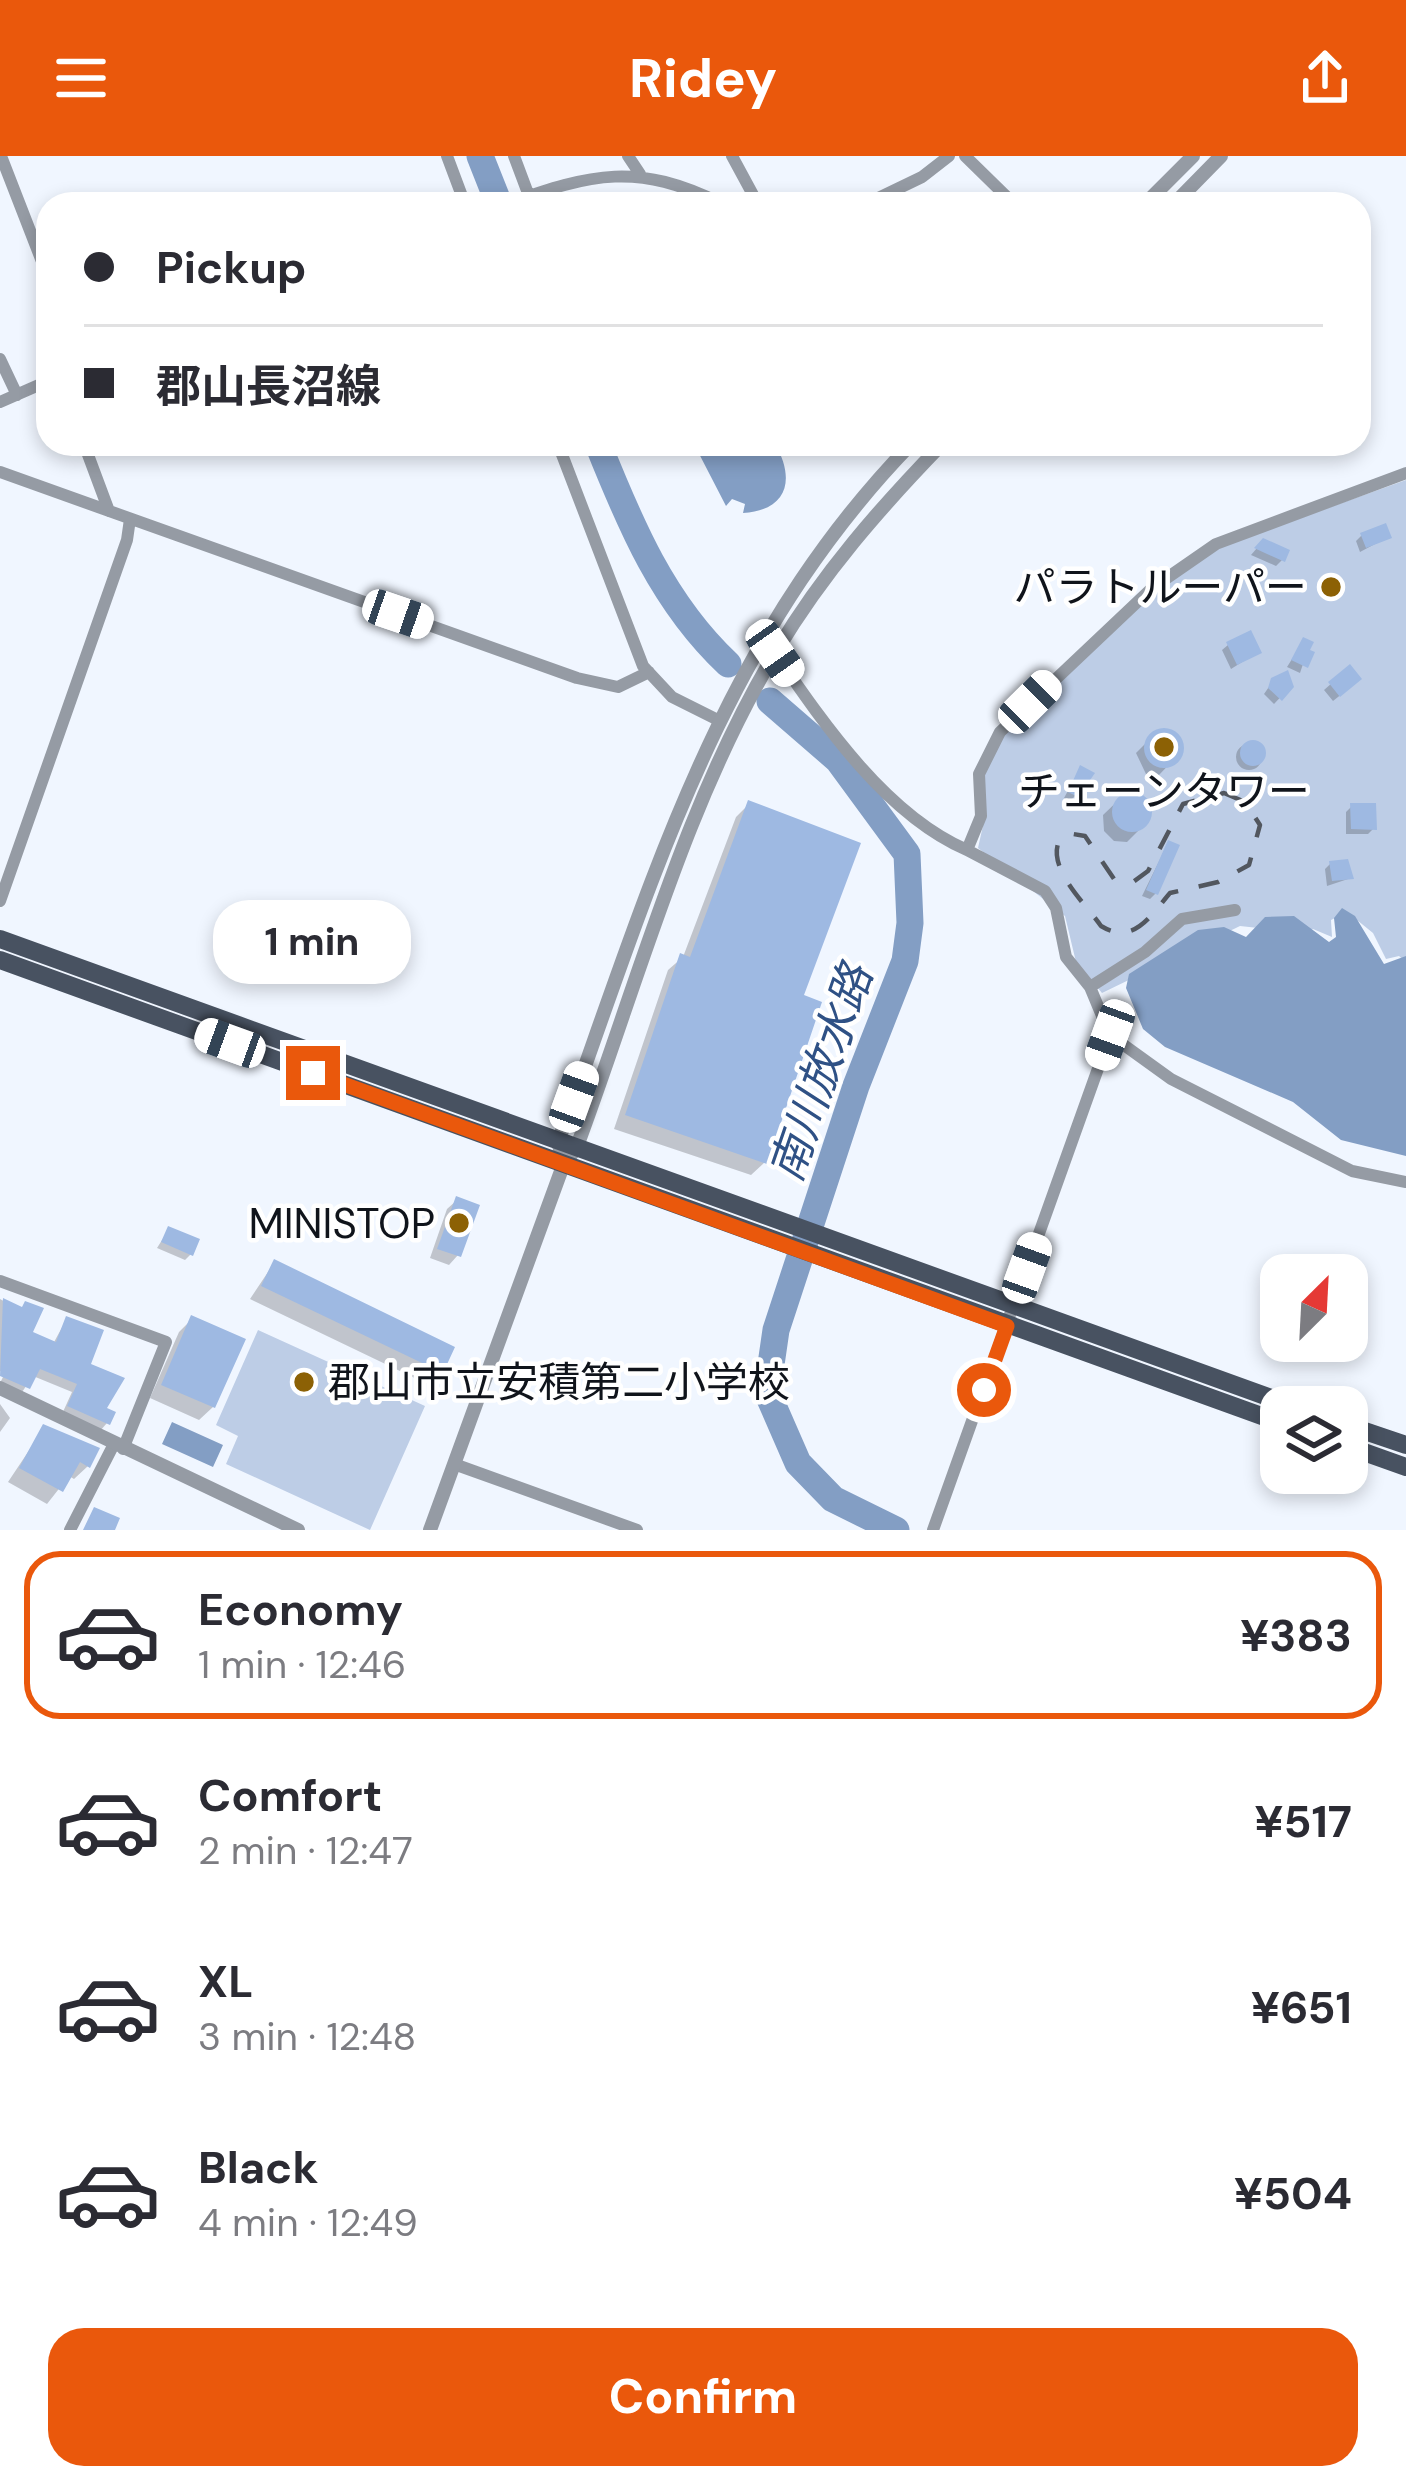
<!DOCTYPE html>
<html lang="en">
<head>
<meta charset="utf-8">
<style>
	:root { --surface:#fff; --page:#f7f7f7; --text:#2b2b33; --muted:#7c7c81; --line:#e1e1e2; --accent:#ea580c }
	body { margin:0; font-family:"DM Sans","Noto Sans JP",sans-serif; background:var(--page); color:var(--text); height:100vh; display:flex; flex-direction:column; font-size:45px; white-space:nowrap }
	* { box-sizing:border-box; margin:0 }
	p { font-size:39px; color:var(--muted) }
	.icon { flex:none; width:66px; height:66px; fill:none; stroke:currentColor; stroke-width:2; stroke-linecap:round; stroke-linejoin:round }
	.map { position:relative; height:1374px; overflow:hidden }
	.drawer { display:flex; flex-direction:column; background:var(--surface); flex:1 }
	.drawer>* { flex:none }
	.banner { position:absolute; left:36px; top:36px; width:1335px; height:264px; border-radius:36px; box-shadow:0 6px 18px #0003; display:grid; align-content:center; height:264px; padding:0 48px; background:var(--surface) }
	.needle { width:78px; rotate:24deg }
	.fabs { position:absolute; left:1260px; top:1098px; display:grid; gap:24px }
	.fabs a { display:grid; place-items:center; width:108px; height:108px; border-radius:24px; background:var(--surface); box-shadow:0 6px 18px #0003; font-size:60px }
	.end { position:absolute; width:54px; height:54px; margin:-27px; border:15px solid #ea580c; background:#fff; box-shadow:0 0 0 6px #fff }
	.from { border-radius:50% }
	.bubble { position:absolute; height:84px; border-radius:36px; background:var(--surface); box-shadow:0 6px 18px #0003; font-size:39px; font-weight:700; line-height:84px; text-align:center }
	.car { position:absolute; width:36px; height:72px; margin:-36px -18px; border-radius:15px; box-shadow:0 0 9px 3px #0007; background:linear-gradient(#fff 24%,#345 0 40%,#fff 0 76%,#345 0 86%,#fff 0) }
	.banner b { display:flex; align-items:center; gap:42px; height:114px; font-size:45px }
	.banner b+b { border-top:3px solid var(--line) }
	.banner i { width:30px; height:30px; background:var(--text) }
	ul { padding:21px 0 0; list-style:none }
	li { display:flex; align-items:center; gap:36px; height:168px; margin:0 24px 18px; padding:0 24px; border:6px solid transparent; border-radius:36px }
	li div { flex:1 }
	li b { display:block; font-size:45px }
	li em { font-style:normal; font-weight:700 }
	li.selected { border-color:var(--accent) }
	li>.icon { width:108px; height:108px; stroke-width:1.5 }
	.action { display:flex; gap:24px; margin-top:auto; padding:24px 48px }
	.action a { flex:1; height:138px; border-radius:36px; background:var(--accent); color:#fff; font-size:48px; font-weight:700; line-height:138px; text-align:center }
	header { display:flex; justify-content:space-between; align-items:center; height:156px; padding:0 48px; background:var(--accent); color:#fff; font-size:54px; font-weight:700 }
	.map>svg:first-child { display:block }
	.green { fill:#bdcde6 }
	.water { fill:#839ec4 }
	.shadow { fill:#0003 }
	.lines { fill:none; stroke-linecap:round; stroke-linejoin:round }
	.river { stroke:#839ec4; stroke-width:27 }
	.building { fill:#9eb9e2 }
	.minor { stroke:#959ba4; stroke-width:12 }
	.tertiary { stroke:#959ba4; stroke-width:14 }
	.primary { stroke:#485261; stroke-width:18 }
	.rail { stroke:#52575f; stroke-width:4.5; stroke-dasharray:21 21; stroke-linecap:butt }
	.route { stroke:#ea580c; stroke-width:15 }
	.poi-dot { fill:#8c6105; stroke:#fff; stroke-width:4.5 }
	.labels { text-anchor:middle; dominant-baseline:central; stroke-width:9; stroke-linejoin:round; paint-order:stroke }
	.poi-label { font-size:42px; fill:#10141b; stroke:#fff; text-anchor:end }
	.water-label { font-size:45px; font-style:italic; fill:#2f5185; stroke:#fff }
</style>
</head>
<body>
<header><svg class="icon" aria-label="menu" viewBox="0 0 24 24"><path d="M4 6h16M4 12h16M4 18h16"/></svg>Ridey<svg class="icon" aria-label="share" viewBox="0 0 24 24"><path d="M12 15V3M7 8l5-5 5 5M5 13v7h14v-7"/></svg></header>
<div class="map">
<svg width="1406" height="1374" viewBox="0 0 1406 1374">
	<rect width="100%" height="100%" fill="#f0f6ff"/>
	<path class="green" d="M1406 324V806L1399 800 1386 803 1373 777 1347 756 1331 764 1332 781 1313 773 1305 777 1240 770 1102 837 1076 806 1065 760 978 692 986 656 984 617 1005 574 1151 438 1224 389Z
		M258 1174 425 1250 370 1374 226 1308 238 1280 216 1269Z"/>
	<path class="water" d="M694 288H775C795 322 789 354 743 357L745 348 732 343 726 350Z
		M1342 752 1355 760 1384 808 1406 800V1000L1341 984 1293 946 1165 891 1143 873 1126 832 1129 818 1198 774 1224 771 1246 781 1265 761 1294 760 1329 786 1336 781 1334 762Z
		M172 1266 223 1289 213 1311 162 1288Z"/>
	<path class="shadow" d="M1362 379 1388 381 1360 396 1356 385Z
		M1263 385 1282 404 1276 410 1251 399Z
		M1304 484 1310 487 1300 517 1287 511Z
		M1228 489 1258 496 1231 513 1222 494Z
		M1349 512 1353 529 1333 545 1324 534Z
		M1273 525 1291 530 1274 548 1264 538Z
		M1169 576 1178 582 1179 598 1159 619 1146 618 1136 597 1155 578Z
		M1236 601a13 13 0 1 1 26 0a13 13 0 1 1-26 0Z
		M1080 613 1076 639 1070 645 1064 642Z
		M1126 637 1140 638 1150 648 1149 664 1127 686 1114 685 1104 675 1103 659Z
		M749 648 800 841 765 1006 751 1019 614 973 668 814 683 801 736 661Z
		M1352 650 1374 672 1368 678H1346V656Z
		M1168 687 1156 737 1150 743 1142 740Z
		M1331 707 1351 722 1327 730 1325 713Z
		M457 1044 458 1099 449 1109 430 1102 447 1053Z
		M169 1073 191 1098 185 1104 157 1092Z
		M274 1107 440 1215 427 1228 250 1143Z
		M0 1143 20 1154 29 1177 53 1188 66 1164 107 1267 100 1275 62 1258 72 1236 33 1220 20 1239 0 1227 5 1217 0 1215Z
		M192 1163 213 1251 199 1264 150 1242 179 1176Z
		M0 1248 10 1262 0 1276Z
		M44 1272 88 1310 74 1323 69 1320 47 1348 8 1326Z"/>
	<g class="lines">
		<path class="river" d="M480 0 499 48
			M598 288C630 368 663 447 728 508
			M770 545 838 604 907 698 910 767 905 805 856 930 776 1174 767 1236 798 1307 833 1343 896 1374"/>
	</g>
	<path class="building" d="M1386 367 1392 382 1366 392 1360 377Z
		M1263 382 1290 394 1285 406 1254 392Z
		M1251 474 1262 497 1237 509 1226 486Z
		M1303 481 1314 486 1310 494 1315 496 1308 512 1291 504Z
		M1350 508 1362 523 1340 541 1328 526Z
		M1288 514 1294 531 1282 545 1268 532 1271 522Z
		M1144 592a20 20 0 1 1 40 0a20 20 0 1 1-40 0Z
		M1240 597a13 13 0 1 1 26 0a13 13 0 1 1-26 0Z
		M1080 609 1095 617 1078 641 1068 636Z
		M1112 656a20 20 0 1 1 40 0a20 20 0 1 1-40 0Z
		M748 644 861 687 804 839 822 846 767 1008 625 959 680 797 690 801Z
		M1350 647H1376L1377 674 1351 673Z
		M1168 684 1180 689 1158 739 1146 734Z
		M1348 703 1354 723 1332 725 1329 705Z
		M456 1040 480 1049 461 1101 437 1093Z
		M168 1070 200 1083 193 1100 161 1086Z
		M274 1103 455 1191 443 1217 261 1130Z
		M3 1142 22 1151 25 1145 44 1152 33 1176 56 1186 66 1160 104 1174 91 1208 125 1222 107 1252 116 1256 110 1269 67 1250 77 1228 40 1213 30 1233 0 1220Z
		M191 1159 246 1183 215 1252 161 1229Z
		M43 1268 100 1292 90 1312 80 1306 63 1336 19 1312Z
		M94 1351 120 1362 115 1374H83Z"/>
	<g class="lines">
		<path class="minor" d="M1 0 48 121
			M447 0 465 48
			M514 0 529 40
			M628 0 640 18
			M732 0 758 48
			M965 0 1014 48
			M506 48C593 17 637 6 722 48
			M866 48 922 21 949 0
			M0 203 17 239
			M0 246 48 225
			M84 288 109 355
			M558 288 643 510 672 541 718 564
			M0 316 577 522 618 531 649 516
			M775 497C824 568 886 659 967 694L981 660 979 618 1000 576 1151 433 1216 388 1406 317
			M967 694 1045 735 1056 752 1066 801 1090 831 1110 879 1171 923 1352 1015 1406 1026
			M0 745 127 384 130 363
			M1090 831 1145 796 1182 763 1235 754
			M0 1125 166 1186 123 1293
			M454 1308 637 1374
			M70 1374 114 1288
			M933 1374 1110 879"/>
		<path class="tertiary" d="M1145 48 1193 0
			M1174 48 1221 0
			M564 1007 558 986C650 732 717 488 911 288
			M0 1232 298 1374
			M430 1374 564 1007 576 993C638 827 685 646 777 494 823 417 880 352 942 288"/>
		<path class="primary" d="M0 783 1296 1251
			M0 804 1281 1267
			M1347 1269 1406 1289
			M1347 1290 1406 1311"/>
		<path class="rail" d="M1224 637 1245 646 1260 669 1249 709 1218 726 1170 737C1151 759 1134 790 1101 770 1086 748 1047 713 1059 685L1073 678 1085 680 1114 723 1133 726 1148 715 1183 648Z"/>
	</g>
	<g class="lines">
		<path class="route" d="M313 917 1007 1170 984 1234"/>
	</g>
	<g class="poi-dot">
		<circle cx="1331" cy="431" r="12"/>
		<circle cx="1164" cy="591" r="12"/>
		<circle cx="459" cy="1067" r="12"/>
		<circle cx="304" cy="1226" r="12"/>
	</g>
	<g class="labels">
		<g class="poi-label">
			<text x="1307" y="431">パラトルーパー</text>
			<text x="1164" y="635" text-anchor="middle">チェーンタワー</text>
			<text x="435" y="1067">MINISTOP</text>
			<text x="328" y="1226" text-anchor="start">郡山市立安積第二小学校</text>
		</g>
		<g class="water-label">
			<text transform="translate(821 917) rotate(-71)">南川放水路</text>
		</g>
	</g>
</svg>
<div class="fabs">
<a><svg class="needle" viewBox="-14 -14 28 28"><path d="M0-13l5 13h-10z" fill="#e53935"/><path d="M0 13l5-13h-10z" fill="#7c7c81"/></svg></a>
<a><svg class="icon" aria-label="layers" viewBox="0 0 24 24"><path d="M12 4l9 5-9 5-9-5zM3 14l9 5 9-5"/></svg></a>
</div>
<i class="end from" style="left:984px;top:1234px"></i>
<i class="end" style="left:313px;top:917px"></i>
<div class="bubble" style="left:213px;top:744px;width:198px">1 min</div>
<i class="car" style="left:398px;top:458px;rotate:109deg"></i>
<i class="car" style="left:775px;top:497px;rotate:145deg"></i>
<i class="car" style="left:1030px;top:546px;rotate:45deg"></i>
<i class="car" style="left:1110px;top:879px;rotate:200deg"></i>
<i class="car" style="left:230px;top:887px;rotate:290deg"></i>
<i class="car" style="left:574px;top:941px;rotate:20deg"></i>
<i class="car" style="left:1027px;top:1112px;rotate:20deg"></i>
<div class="banner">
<b><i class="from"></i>Pickup</b>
<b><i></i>郡山長沼線</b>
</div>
</div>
<section class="drawer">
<ul>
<li class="selected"><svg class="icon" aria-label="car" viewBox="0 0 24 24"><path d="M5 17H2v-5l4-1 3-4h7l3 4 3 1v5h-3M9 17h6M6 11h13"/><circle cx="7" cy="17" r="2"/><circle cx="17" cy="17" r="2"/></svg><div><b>Economy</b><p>1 min · 12:46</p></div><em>¥383</em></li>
<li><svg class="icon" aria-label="car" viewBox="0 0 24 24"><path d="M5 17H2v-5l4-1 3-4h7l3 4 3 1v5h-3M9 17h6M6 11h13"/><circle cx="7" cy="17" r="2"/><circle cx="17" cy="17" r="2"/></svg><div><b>Comfort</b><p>2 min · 12:47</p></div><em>¥517</em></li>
<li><svg class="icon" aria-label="car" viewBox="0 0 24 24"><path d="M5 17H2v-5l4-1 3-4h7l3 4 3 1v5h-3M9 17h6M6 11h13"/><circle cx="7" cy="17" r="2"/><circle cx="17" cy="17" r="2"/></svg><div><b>XL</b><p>3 min · 12:48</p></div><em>¥651</em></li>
<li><svg class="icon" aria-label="car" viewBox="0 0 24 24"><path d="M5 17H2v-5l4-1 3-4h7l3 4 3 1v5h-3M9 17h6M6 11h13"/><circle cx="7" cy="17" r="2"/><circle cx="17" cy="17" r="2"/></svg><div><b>Black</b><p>4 min · 12:49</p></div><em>¥504</em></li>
</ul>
<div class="action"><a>Confirm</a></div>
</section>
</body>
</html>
